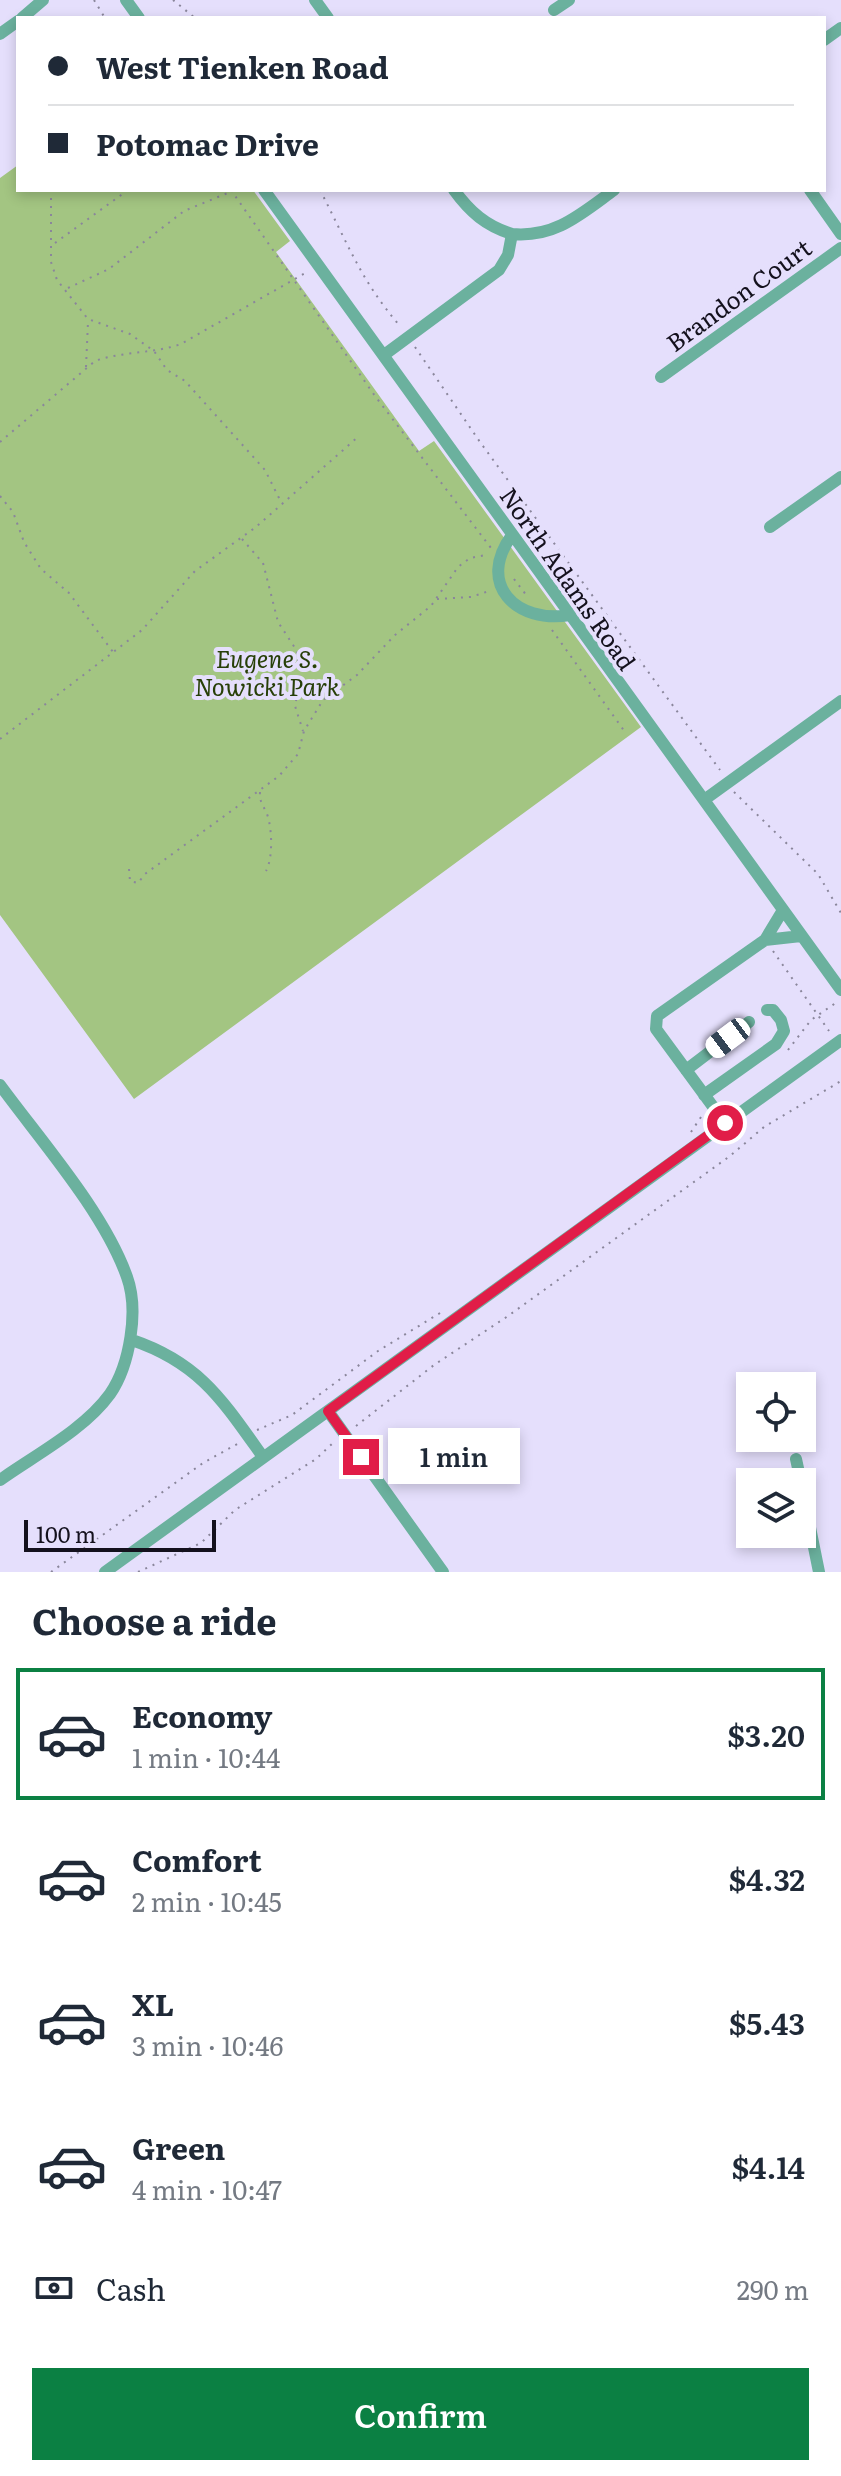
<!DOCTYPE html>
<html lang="en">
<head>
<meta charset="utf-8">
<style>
	:root { --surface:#fff; --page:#f2f2f3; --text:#1f2937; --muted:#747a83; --line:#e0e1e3; --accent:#0b8043 }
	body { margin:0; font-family:Literata,serif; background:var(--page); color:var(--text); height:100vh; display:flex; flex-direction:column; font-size:30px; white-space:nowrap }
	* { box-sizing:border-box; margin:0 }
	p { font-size:26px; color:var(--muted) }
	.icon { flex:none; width:44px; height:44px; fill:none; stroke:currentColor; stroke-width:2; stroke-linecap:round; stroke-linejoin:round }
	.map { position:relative; height:1572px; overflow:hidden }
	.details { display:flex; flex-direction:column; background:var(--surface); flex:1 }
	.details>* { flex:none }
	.banner { position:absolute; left:16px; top:16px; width:810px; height:176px; border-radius:0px; box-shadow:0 4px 12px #0003; display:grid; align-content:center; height:176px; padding:0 32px; background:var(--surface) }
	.controls { position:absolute; left:736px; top:1372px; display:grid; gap:16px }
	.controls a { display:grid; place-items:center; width:80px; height:80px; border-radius:0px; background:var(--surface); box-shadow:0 4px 12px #0003; font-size:40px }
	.scale { position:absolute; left:24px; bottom:20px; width:192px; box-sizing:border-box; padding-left:8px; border:4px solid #14111d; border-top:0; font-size:22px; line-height:28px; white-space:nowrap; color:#14111d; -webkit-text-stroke:6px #e5dffc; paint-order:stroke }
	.end { position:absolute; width:36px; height:36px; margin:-18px; border:10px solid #e11d48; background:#fff; box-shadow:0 0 0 4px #fff }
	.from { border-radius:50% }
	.bubble { position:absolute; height:56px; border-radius:0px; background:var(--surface); box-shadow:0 4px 12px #0003; font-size:26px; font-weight:600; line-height:56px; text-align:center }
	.car { position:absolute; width:24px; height:48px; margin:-24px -12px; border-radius:10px; box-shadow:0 0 6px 2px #0007; background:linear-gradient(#fff 24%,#345 0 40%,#fff 0 76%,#345 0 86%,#fff 0) }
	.banner b { display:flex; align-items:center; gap:28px; height:76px; font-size:30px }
	.banner b+b { border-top:2px solid var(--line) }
	.banner i { width:20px; height:20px; background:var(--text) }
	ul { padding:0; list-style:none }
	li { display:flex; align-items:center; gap:24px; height:132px; margin:0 16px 12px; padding:0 16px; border:4px solid transparent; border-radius:0px }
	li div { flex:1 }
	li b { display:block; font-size:30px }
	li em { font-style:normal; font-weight:600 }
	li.selected { border-color:var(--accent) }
	li>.icon { width:72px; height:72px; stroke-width:1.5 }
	h2 { padding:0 32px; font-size:36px; line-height:96px }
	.pay { display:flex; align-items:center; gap:20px; height:88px; padding:0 32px; font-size:30px }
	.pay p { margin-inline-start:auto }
	.cta { display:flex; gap:16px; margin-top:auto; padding:16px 32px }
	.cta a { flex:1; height:92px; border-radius:0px; background:var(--accent); color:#fff; font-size:32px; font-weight:600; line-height:92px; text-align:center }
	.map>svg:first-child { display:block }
	.green { fill:#a3c582 }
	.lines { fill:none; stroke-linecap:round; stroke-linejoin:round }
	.path { stroke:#8a869b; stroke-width:2; stroke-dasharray:2 6; stroke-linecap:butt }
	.minor { stroke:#6bb19e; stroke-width:12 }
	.route { stroke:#e11d48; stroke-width:10 }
	.labels { text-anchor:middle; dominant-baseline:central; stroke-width:8; stroke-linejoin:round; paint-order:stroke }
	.street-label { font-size:24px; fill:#14111d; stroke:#e5dffc }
	.park-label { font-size:24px; font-style:italic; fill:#273f07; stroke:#e5dffc }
</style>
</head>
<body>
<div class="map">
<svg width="841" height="1572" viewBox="0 0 841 1572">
	<rect width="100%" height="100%" fill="#e5dffc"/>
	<path class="green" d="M18 165V190H253L290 241 276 252 419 451 434 441 641 727 134 1099 0 915V178Z"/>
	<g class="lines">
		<path class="path" d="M94 0 105 18
			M173 0 195 18
			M51 190V262L57 280 88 319 130 334 154 351 167 370 185 381 265 470 281 502
			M231 190 375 396 491 548
			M320 190C347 242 361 281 400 326
			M55 243 128 190
			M68 288 109 269 184 211 235 190
			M415 347 480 442 720 770
			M86 367 88 322
			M0 442 95 361C123 351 153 354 181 344L307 272
			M0 496 13 512 24 542 41 569 69 593 113 652
			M242 539 263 563 278 622 297 651 300 679 295 706 303 731
			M514 579 527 596
			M437 599 471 597 489 591
			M552 630 625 732
			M0 739 142 630 195 571 256 527 359 436
			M260 792C259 803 265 807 268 817 272 831 273 858 266 871
			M734 792 818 874 841 913
			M129 869 130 881 138 883 145 874 279 776 298 754 304 731 323 700 357 675 395 635 431 606 458 567 470 558 486 555
			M773 951 829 1031
			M788 1050 811 1020 837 1002
			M691 1132 703 1114
			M356 1426 434 1365 508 1316 730 1156 764 1127 841 1081
			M257 1430 292 1415 378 1351 440 1313
			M51 1572 203 1463 239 1443
			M138 1572 201 1543 235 1510 316 1459 335 1441"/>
		<path class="minor" d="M126 0 139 18
			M315 0 328 18
			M554 10 569 0
			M22 18 43 0
			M0 34 18 21
			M824 40 841 28
			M264 190 841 990
			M454 190C470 212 486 226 512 234
			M810 190 841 234
			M384 355 499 270 508 255 512 234C555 238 581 214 614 190
			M661 377 841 248
			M770 527 841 477
			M512 535C476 584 516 624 570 615
			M704 800 841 701
			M765 940 801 936
			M686 1070 749 1022
			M0 1085C41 1141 104 1212 127 1277 139 1310 130 1365 110 1394 84 1430 35 1455 0 1480
			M704 1095 776 1044 784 1031 781 1020 773 1010H767
			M725 1123 656 1029 657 1016 765 940 783 910
			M132 1340C200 1363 223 1401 263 1457
			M328 1411 443 1572
			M796 1459 801 1482
			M802 1488 819 1572
			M105 1572 841 1040"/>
	</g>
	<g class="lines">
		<path class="route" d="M361 1457 328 1411 725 1123"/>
	</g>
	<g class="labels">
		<g class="street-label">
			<text transform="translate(738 294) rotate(-36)">Brandon Court</text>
			<text transform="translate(569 578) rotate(55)">North Adams Road</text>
		</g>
		<g class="park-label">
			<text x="267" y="657">Eugene S.<tspan x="267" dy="28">Nowicki Park</tspan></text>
		</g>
	</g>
</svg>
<div class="controls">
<a><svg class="icon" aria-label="locate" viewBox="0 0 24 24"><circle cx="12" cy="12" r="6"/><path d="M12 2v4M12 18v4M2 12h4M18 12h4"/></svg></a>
<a><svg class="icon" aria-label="layers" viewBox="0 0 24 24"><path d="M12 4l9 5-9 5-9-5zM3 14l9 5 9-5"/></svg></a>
</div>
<div class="scale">100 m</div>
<i class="end from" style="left:725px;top:1123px"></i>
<i class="end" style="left:361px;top:1457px"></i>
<div class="bubble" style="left:388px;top:1428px;width:132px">1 min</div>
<i class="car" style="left:728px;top:1038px;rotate:233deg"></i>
<div class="banner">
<b><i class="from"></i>West Tienken Road</b>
<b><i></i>Potomac Drive</b>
</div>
</div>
<section class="details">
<h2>Choose a ride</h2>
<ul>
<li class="selected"><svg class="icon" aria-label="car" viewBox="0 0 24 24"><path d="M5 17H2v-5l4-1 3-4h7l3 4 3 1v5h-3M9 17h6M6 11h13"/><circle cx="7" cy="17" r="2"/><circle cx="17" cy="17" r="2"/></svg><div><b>Economy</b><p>1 min · 10:44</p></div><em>$3.20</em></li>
<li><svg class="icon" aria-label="car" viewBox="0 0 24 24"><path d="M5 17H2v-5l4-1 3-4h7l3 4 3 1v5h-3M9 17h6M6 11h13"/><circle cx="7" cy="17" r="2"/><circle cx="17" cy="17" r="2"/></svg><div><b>Comfort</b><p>2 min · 10:45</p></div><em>$4.32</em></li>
<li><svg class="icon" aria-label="car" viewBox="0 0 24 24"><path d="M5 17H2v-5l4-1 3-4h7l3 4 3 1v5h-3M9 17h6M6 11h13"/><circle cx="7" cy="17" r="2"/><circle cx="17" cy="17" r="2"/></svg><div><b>XL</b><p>3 min · 10:46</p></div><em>$5.43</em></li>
<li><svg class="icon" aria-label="car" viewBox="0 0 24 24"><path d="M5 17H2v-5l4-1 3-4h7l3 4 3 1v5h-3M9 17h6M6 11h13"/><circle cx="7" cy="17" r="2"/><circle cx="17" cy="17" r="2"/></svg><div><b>Green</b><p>4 min · 10:47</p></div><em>$4.14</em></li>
</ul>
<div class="pay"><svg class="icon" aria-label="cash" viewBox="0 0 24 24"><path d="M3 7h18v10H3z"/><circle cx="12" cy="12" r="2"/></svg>Cash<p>290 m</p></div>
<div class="cta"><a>Confirm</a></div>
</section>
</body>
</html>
